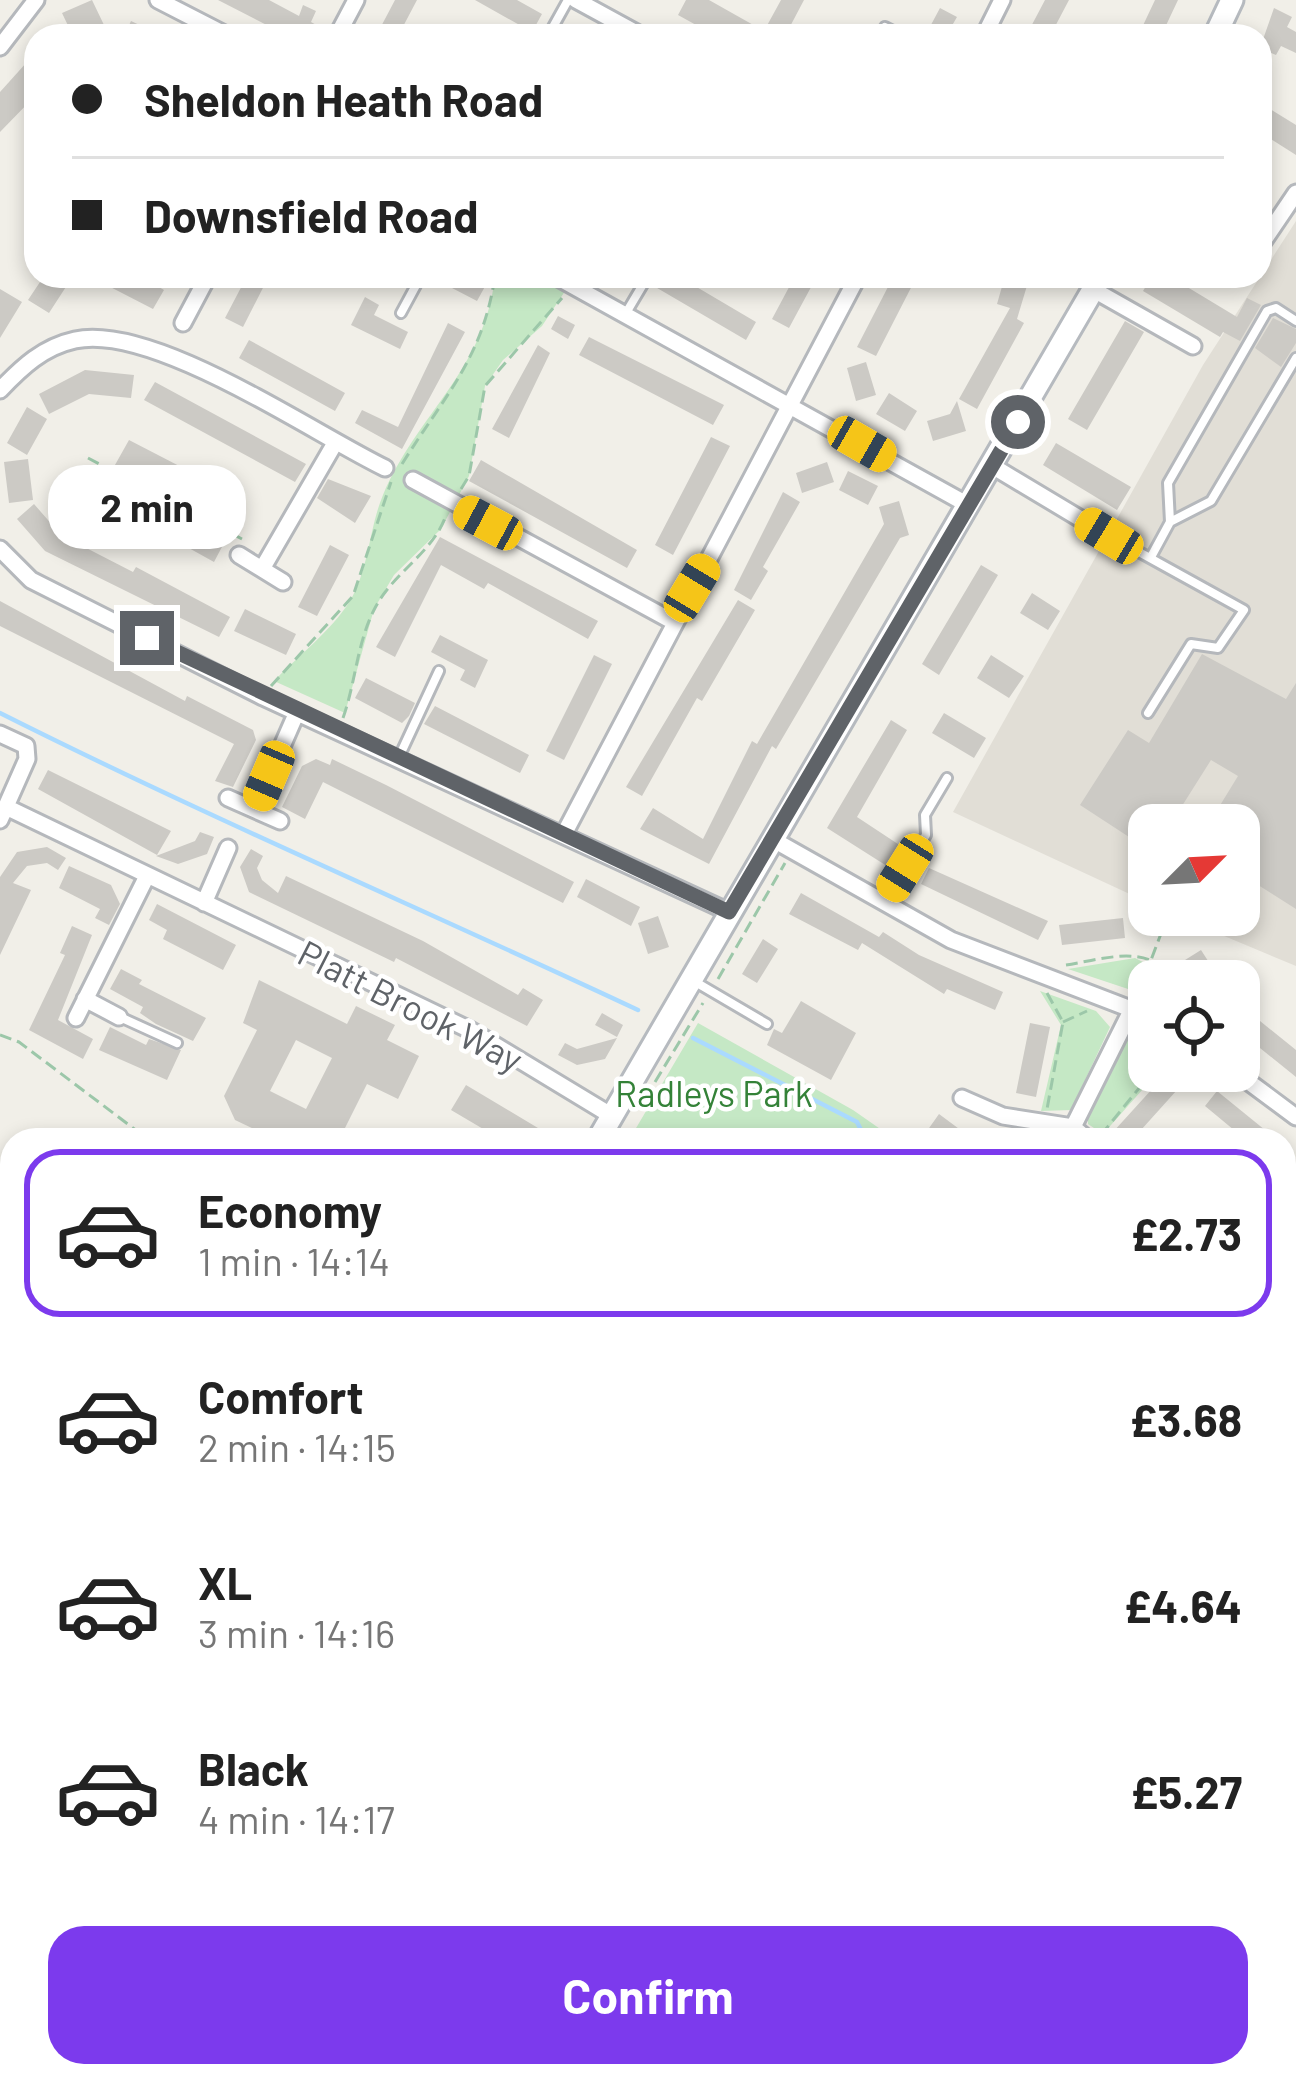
<!DOCTYPE html>
<html lang="en">
<head>
<meta charset="utf-8">
<style>
	:root { --surface:#fff; --page:#f2f2f2; --text:#222; --muted:#767676; --line:#e0e0e0; --accent:#7c3aed }
	body { margin:0; font-family:Barlow,sans-serif; background:var(--page); color:var(--text); height:100vh; display:flex; flex-direction:column; font-size:45px; white-space:nowrap }
	* { box-sizing:border-box; margin:0 }
	p { font-size:39px; color:var(--muted) }
	.icon { flex:none; width:66px; height:66px; fill:none; stroke:currentColor; stroke-width:2; stroke-linecap:round; stroke-linejoin:round }
	.map { position:relative; flex:1; overflow:hidden }
	.panel { position:absolute; left:0px; top:1128px; width:1296px; height:960px; display:flex; flex-direction:column; background:var(--surface); border-radius:36px 36px 0 0; box-shadow:0 6px 18px #0003 }
	.panel>* { flex:none }
	.banner { position:absolute; left:24px; top:24px; width:1248px; height:264px; border-radius:36px; box-shadow:0 6px 18px #0003; display:grid; align-content:center; height:264px; padding:0 48px; background:var(--surface) }
	.needle { width:78px; rotate:66deg }
	.buttons { position:absolute; left:1128px; top:804px; display:grid; gap:24px }
	.buttons a { display:grid; place-items:center; width:132px; height:132px; border-radius:24px; background:var(--surface); box-shadow:0 6px 18px #0003; font-size:60px }
	.end { position:absolute; width:54px; height:54px; margin:-27px; border:15px solid #5f6368; background:#fff; box-shadow:0 0 0 6px #fff }
	.from { border-radius:50% }
	.bubble { position:absolute; height:84px; border-radius:36px; background:var(--surface); box-shadow:0 6px 18px #0003; font-size:39px; font-weight:700; line-height:84px; text-align:center }
	.car { position:absolute; width:36px; height:72px; margin:-36px -18px; border-radius:15px; box-shadow:0 0 9px 3px #0007; background:linear-gradient(#f5c518 24%,#345 0 40%,#f5c518 0 76%,#345 0 86%,#f5c518 0) }
	.banner b { display:flex; align-items:center; gap:42px; height:114px; font-size:45px }
	.banner b+b { border-top:3px solid var(--line) }
	.banner i { width:30px; height:30px; background:var(--text) }
	ul { padding:21px 0 0; list-style:none }
	li { display:flex; align-items:center; gap:36px; height:168px; margin:0 24px 18px; padding:0 24px; border:6px solid transparent; border-radius:36px }
	li div { flex:1 }
	li b { display:block; font-size:45px }
	li em { font-style:normal; font-weight:700 }
	li.active { border-color:var(--accent) }
	li>.icon { width:108px; height:108px; stroke-width:1.5 }
	.primary-button { display:flex; gap:24px; margin-top:auto; padding:24px 48px }
	.primary-button a { flex:1; height:138px; border-radius:36px; background:var(--accent); color:#fff; font-size:48px; font-weight:700; line-height:138px; text-align:center }
	.map>svg:first-child { display:block }
	.education { fill:#e1ded6 }
	.green { fill:#c5e8c5 }
	.lines { fill:none; stroke-linecap:round; stroke-linejoin:round }
	.stream { stroke:#aadaff; stroke-width:4.5 }
	.building { fill:#cccac5; fill-rule:evenodd }
	.lane-casing { stroke:#b5b8bc; stroke-width:14 }
	.street-casing { stroke:#b5b8bc; stroke-width:21 }
	.secondary-casing { stroke:#b6babf; stroke-width:27 }
	.path { stroke:#9cc7a9; stroke-width:3; stroke-dasharray:12 6; stroke-linecap:butt }
	.lane { stroke:#fff; stroke-width:8 }
	.street { stroke:#fff; stroke-width:15 }
	.secondary { stroke:#fff; stroke-width:21 }
	.route { stroke:#5f6368; stroke-width:15 }
	.labels { text-anchor:middle; dominant-baseline:central; stroke-width:9; stroke-linejoin:round; paint-order:stroke }
	.street-label { font-size:36px; fill:#5f6368; stroke:#fff }
	.park-label { font-size:36px; fill:#348238; stroke:#fff }
</style>
</head>
<body>
<div class="map">
<svg width="1296" height="2088" viewBox="0 0 1296 2088">
	<rect width="100%" height="100%" fill="#f1efe8"/>
	<path class="education" d="M1296 221V966L1174 915H1239V825H1149V903L953 812 1203 365Z
		M240 2076H551L545 2088H253Z"/>
	<path class="green" d="M495 276H575L542 326 503 360 485 386 469 476 441 529 394 575 374 609 345 713 274 681C299 655 330 632 350 601 369 569 369 528 383 495 417 414 485 370 495 276Z
		M1135 958 1145 963 1134 991 1068 969Z
		M1040 991 1096 1011 1110 1027 1071 1110 1041 1111 1061 1025Z
		M698 1023 853 1110 896 1140H629Z
		M1137 1029 1149 1036V1071H1159L1103 1134 1088 1124V1112L1129 1034Z
		M1296 1185 1291 1269 1296 1297 1284 1288V1201Z
		M1284 1428 1296 1436V1721L1284 1715Z
		M0 2049H12V2076H84L94 2088H0Z"/>
	<g class="lines">
		<path class="stream" d="M0 713C209 818 425 910 638 1010
			M693 1038 857 1122 866 1140
			M1284 1647 1296 1653"/>
	</g>
	<path class="building" d="M92 0 104 25 73 36 62 13Z
		M218 0H269L299 16 303 5 316 11 311 22 318 26 286 35Z
		M395 0H417L398 36H376Z
		M475 0H517L542 14 532 32Z
		M686 0H709L764 31 781 0H804L785 36H716L678 15Z
		M1045 0H1069L1050 36H1026Z
		M1155 0H1178L1161 36H1138Z
		M940 8 957 17 946 36H925Z
		M1274 8 1292 17 1287 27 1296 32V53L1281 46 1276 55 1260 48Z
		M131 21 163 36H124Z
		M36 52V95L0 132V92Z
		M1260 103 1296 125V155L1260 132Z
		M44 276H73L49 313 28 300Z
		M89 276H127L137 282 140 276 164 290 153 309Z
		M247 276H269L243 327 225 318Z
		M429 276H479L488 281 477 301Z
		M656 276H678L756 322 746 340 652 285Z
		M795 276H817L789 328 772 319Z
		M900 276H917L876 356 857 347 890 283 895 285Z
		M1005 276 1029 279 1017 319 1024 323 977 409 959 399 1010 308 997 304Z
		M1152 276H1169L1237 317 1247 298 1261 305 1240 341 1223 332 1220 337 1143 291Z
		M0 289 22 302 0 338Z
		M365 297 379 305 374 315 408 332 400 349 351 325Z
		M558 316 575 325 568 339 551 329Z
		M1273 318 1296 329V343L1281 367 1255 348Z
		M1125 321 1144 332 1087 430 1068 419Z
		M448 323 465 332 402 449 355 423 362 410 398 427Z
		M589 337 724 405 713 425 579 355Z
		M249 340 345 393 335 411 239 358Z
		M538 345 550 353 509 438 492 429Z
		M866 362 876 395 856 401 847 368Z
		M85 370 134 375 131 398 89 394 49 414 39 394Z
		M155 382 306 464 295 482 144 400Z
		M889 393 917 411 905 431 876 414Z
		M957 401 966 431 933 441 927 421 950 414Z
		M27 407 47 419 27 455 7 443Z
		M711 437 730 446 673 555 655 545Z
		M129 440 245 500 235 520 153 477 142 497 224 543 214 562 97 497Z
		M1056 443 1131 487 1117 510 1043 465Z
		M28 459 33 500 9 503 4 462Z
		M481 460 637 550 627 568 469 481Z
		M827 462 834 482 802 493 796 473Z
		M848 471 878 486 868 505 839 490Z
		M328 479 371 496 355 523 317 498Z
		M783 492 800 502 763 567 768 571 751 600 734 590Z
		M899 501 909 535 900 538 776 749 772 746 709 864 640 829 653 808 703 839 752 741 757 744 884 524 879 507Z
		M34 504 61 535 133 572 136 567 230 617 219 637 45 551 17 519Z
		M440 537 598 621 588 639 488 583 484 589 441 565 395 657 376 647Z
		M330 545 349 555 317 616 298 607Z
		M981 565 998 575 939 675 922 664Z
		M1032 593 1060 611 1048 630 1020 613Z
		M738 600 755 610 702 701 697 698 642 796 626 787Z
		M0 601 185 701 187 696 253 730 256 740 233 787 215 781 234 744 0 626Z
		M245 609 296 634 286 655 234 631Z
		M440 635 488 660 475 688 460 680 465 670 431 652Z
		M1202 654 1286 699 1296 683V909L1239 873V825H1208L1238 776 1211 760 1170 825H1149V850L1080 805 1128 730 1149 743Z
		M594 655 612 664 564 760 546 751Z
		M991 655 1024 676 1009 698 977 678Z
		M366 678 415 703 409 716 402 723 355 698Z
		M435 706 529 755 520 773 424 724Z
		M944 713 986 738 974 758 932 733Z
		M891 720 907 730 857 817 904 848 890 868 827 828Z
		M316 759 330 765 332 759 386 785 574 882 563 903 323 782 305 819 282 807 302 766Z
		M48 770 171 831 157 855 38 789Z
		M200 832 214 837 207 854 178 864 156 856 195 841Z
		M47 847 66 858 58 870 47 863 27 866 13 883 31 890 0 955V877L17 852Z
		M251 849 263 856 257 868 262 880 278 893 286 876 423 941 518 995 523 988 543 1000 527 1026 396 958 394 962 249 892 240 867Z
		M69 866 111 885 120 904 109 925 95 918 100 909 59 888Z
		M929 868 1048 921 1038 940 921 884Z
		M586 879 640 907 631 926 577 897Z
		M801 893 879 937 883 932 919 955 1003 992 995 1010 947 989 944 994 862 943 858 950 789 914Z
		M157 904 236 945 223 970 163 939 167 930 149 920Z
		M658 916 669 947 648 954 638 923Z
		M1123 918 1125 938 1062 945 1059 925Z
		M72 926 92 935 58 1020 93 1039 83 1059 29 1030 65 955 60 953Z
		M763 939 778 949 757 983 742 974Z
		M1201 950 1221 981H1199L1185 960Z
		M121 969 142 980 139 984 206 1018 193 1041 156 1024 140 1013 143 1007 110 989Z
		M259 980 347 1024 356 1006 395 1025 387 1040 419 1056 398 1099 367 1084 345 1128 370 1140H277L235 1120 224 1096 257 1030 243 1023ZM296 1040 332 1058 306 1109 270 1091Z
		M801 1001 856 1033 831 1080 767 1045 774 1029 782 1033Z
		M1239 1004 1296 1050V1077L1239 1031Z
		M602 1013 623 1025 617 1037 595 1025Z
		M1030 1023 1050 1027 1036 1097 1016 1093Z
		M110 1027 146 1045 149 1039 181 1050 167 1080 99 1050Z
		M617 1038 605 1059 577 1065 558 1055 565 1043 577 1049Z
		M1163 1077 1177 1090 1132 1140H1122L1113 1132Z
		M466 1085 538 1128 531 1140H486L490 1133 451 1110Z
		M1217 1091 1265 1130 1256 1140H1246L1205 1106Z
		M939 1114 974 1140H940L927 1131Z"/>
	<g class="lines">
		<defs>
			<path id="lane" d="M885 27 903 36
				M548 36 568 0
				M401 313 421 276
				M626 313 648 276
				M1170 522 1168 483 1267 311 1276 308 1296 321
				M1110 536 1244 610 1218 648 1191 644 1148 713
				M1151 557 1170 522 1211 501 1296 358
				M399 757 439 671
				M884 901 926 835 925 815 947 778
				M692 980 767 1024
				M120 1017 177 1043"/>
			<path id="street" d="M158 0 228 36
				M576 0 642 36
				M337 36 356 0
				M984 36 1002 0
				M0 47 36 0
				M1260 246 1296 193
				M555 276 970 506
				M1094 290 1193 346
				M183 323 208 276
				M0 390C22 367 43 347 75 340 153 323 311 432 385 468
				M994 467 1109 536
				M413 480 672 621
				M0 549 31 580 263 697 729 912
				M239 555 283 582
				M262 569 335 443
				M0 734 26 746 27 759 0 820
				M228 798 280 821
				M6 807 470 1030 612 1116
				M255 808 297 712
				M564 834 858 276
				M772 839 951 940 1149 1016
				M204 903 228 848
				M85 999 119 1017
				M76 1018 147 876
				M1234 1071 1296 1117
				M962 1098 1003 1116 1073 1127 1088 1140
				M1073 1127 1133 1007
				M0 1919 12 1915
				M1284 2002 1296 1983
				M216 2076 229 2088
				M545 2076 566 2088
				M1092 2076 1112 2088
				M940 2088 947 2076
				M1190 2088 1197 2076"/>
			<path id="secondary" d="M1215 36 1232 0
				M598 1140 1101 276
				M0 1209 12 1218
				M0 1657 12 1653
				M1284 1910 1296 1916"/>
		</defs>
		<use href="#lane" class="lane-casing"/>
		<use href="#street" class="street-casing"/>
		<use href="#secondary" class="secondary-casing"/>
		<path class="path" d="M88 458 242 539
			M402 464C445 395 483 358 495 276
			M461 489 469 476 485 386 562 298
			M271 686 353 596 391 482
			M343 718C356 681 357 642 375 608 393 573 431 554 445 518
			M1066 965C1105 959 1150 942 1175 981
			M718 979 785 863
			M1139 992 1168 915
			M1047 993 1063 1022 1047 1109
			M1063 1022 1087 1011
			M0 1035 19 1042 149 1140
			M655 1082 703 1003
			M1101 1135 1153 1071
			M0 1312 12 1296
			M0 1530 12 1526
			M1284 1721 1296 1727"/>
		<use href="#lane" class="lane"/>
		<use href="#street" class="street"/>
		<use href="#secondary" class="secondary"/>
	</g>
	<g class="lines">
		<path class="route" d="M147 638 729 912 1018 422"/>
	</g>
	<g class="labels">
		<g class="street-label">
			<text transform="translate(411 1005) rotate(27)">Platt Brook Way</text>
		</g>
		<g class="park-label">
			<text x="714" y="1092">Radleys Park</text>
		</g>
	</g>
</svg>
<div class="buttons">
<a><svg class="needle" viewBox="-14 -14 28 28"><path d="M0-13l5 13h-10z" fill="#e53935"/><path d="M0 13l5-13h-10z" fill="#767676"/></svg></a>
<a><svg class="icon" aria-label="locate" viewBox="0 0 24 24"><circle cx="12" cy="12" r="6"/><path d="M12 2v4M12 18v4M2 12h4M18 12h4"/></svg></a>
</div>
<i class="end from" style="left:1018px;top:422px"></i>
<i class="end" style="left:147px;top:638px"></i>
<div class="bubble" style="left:48px;top:465px;width:198px">2 min</div>
<i class="car" style="left:862px;top:444px;rotate:120deg"></i>
<i class="car" style="left:488px;top:523px;rotate:298deg"></i>
<i class="car" style="left:1109px;top:536px;rotate:301deg"></i>
<i class="car" style="left:692px;top:588px;rotate:31deg"></i>
<i class="car" style="left:269px;top:776px;rotate:203deg"></i>
<i class="car" style="left:905px;top:868px;rotate:212deg"></i>
<div class="banner">
<b><i class="from"></i>Sheldon Heath Road</b>
<b><i></i>Downsfield Road</b>
</div>
<section class="panel">
<ul>
<li class="active"><svg class="icon" aria-label="car" viewBox="0 0 24 24"><path d="M5 17H2v-5l4-1 3-4h7l3 4 3 1v5h-3M9 17h6M6 11h13"/><circle cx="7" cy="17" r="2"/><circle cx="17" cy="17" r="2"/></svg><div><b>Economy</b><p>1 min · 14:14</p></div><em>£2.73</em></li>
<li><svg class="icon" aria-label="car" viewBox="0 0 24 24"><path d="M5 17H2v-5l4-1 3-4h7l3 4 3 1v5h-3M9 17h6M6 11h13"/><circle cx="7" cy="17" r="2"/><circle cx="17" cy="17" r="2"/></svg><div><b>Comfort</b><p>2 min · 14:15</p></div><em>£3.68</em></li>
<li><svg class="icon" aria-label="car" viewBox="0 0 24 24"><path d="M5 17H2v-5l4-1 3-4h7l3 4 3 1v5h-3M9 17h6M6 11h13"/><circle cx="7" cy="17" r="2"/><circle cx="17" cy="17" r="2"/></svg><div><b>XL</b><p>3 min · 14:16</p></div><em>£4.64</em></li>
<li><svg class="icon" aria-label="car" viewBox="0 0 24 24"><path d="M5 17H2v-5l4-1 3-4h7l3 4 3 1v5h-3M9 17h6M6 11h13"/><circle cx="7" cy="17" r="2"/><circle cx="17" cy="17" r="2"/></svg><div><b>Black</b><p>4 min · 14:17</p></div><em>£5.27</em></li>
</ul>
<div class="primary-button"><a>Confirm</a></div>
</section>
</div>
</body>
</html>
